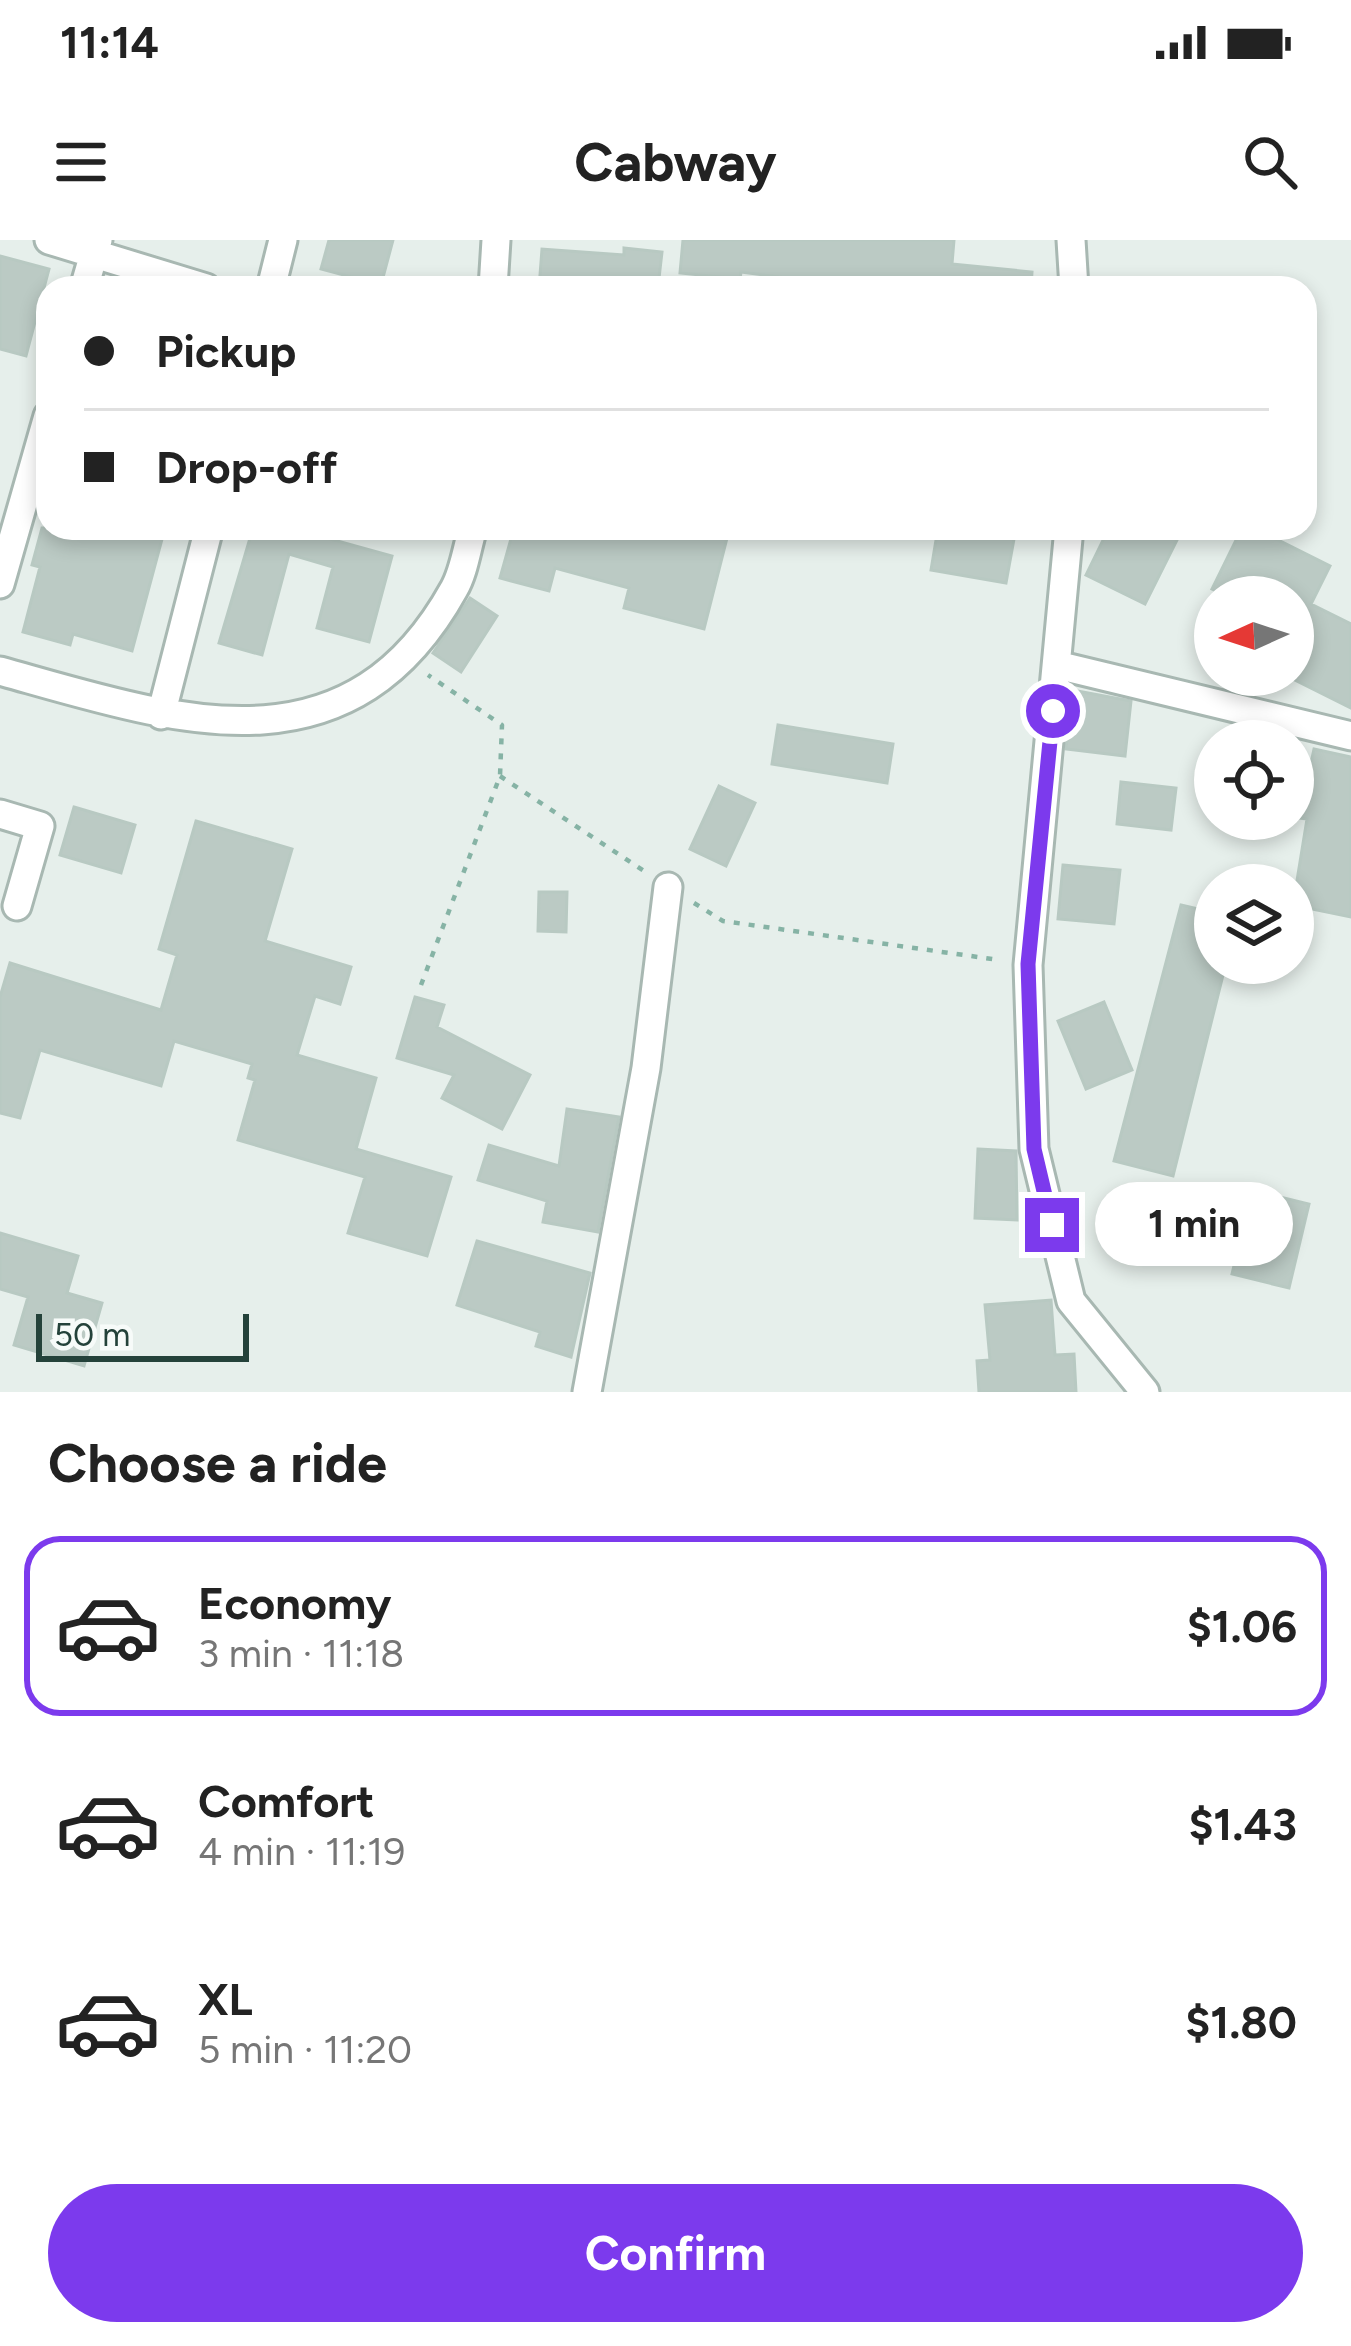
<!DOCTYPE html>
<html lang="en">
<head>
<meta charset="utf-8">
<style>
	:root { --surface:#fff; --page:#f6f6f6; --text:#222; --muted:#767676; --line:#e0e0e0; --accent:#7c3aed }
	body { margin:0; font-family:Figtree,sans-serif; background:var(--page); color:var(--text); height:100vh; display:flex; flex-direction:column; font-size:45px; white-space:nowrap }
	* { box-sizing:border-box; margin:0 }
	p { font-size:39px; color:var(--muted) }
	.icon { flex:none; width:66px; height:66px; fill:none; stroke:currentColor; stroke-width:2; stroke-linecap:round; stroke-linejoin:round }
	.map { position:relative; height:1152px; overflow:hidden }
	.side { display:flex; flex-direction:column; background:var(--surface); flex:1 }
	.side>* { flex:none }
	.banner { position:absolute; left:36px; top:36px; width:1281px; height:264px; border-radius:36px; box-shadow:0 6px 18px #0003; display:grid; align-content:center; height:264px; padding:0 48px; background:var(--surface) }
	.needle { width:78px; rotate:267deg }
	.fabs { position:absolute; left:1194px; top:336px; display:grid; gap:24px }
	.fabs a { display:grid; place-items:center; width:120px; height:120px; border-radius:50%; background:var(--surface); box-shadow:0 6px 18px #0003; font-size:60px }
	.scale { position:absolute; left:36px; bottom:30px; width:213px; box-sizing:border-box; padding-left:12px; border:6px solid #24423a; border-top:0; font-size:33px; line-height:42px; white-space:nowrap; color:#24423a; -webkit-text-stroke:9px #f7fbf9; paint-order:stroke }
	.end { position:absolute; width:54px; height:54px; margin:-27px; border:15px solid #7c3aed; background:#fff; box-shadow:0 0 0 6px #fff }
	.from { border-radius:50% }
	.bubble { position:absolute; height:84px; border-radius:42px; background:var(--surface); box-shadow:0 6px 18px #0003; font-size:39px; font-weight:700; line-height:84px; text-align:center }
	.banner b { display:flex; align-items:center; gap:42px; height:114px; font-size:45px }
	.banner b+b { border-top:3px solid var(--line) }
	.banner i { width:30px; height:30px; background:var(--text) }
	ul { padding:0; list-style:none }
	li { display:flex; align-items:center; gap:36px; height:180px; margin:0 24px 18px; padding:0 24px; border:6px solid transparent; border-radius:36px }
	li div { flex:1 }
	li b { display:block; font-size:45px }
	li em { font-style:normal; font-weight:700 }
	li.active { border-color:var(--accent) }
	li>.icon { width:108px; height:108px; stroke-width:1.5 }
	h2 { padding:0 48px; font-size:54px; line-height:144px }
	.button { display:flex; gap:24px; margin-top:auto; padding:24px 48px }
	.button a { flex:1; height:138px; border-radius:72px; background:var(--accent); color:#fff; font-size:48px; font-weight:700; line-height:138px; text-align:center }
	.status { display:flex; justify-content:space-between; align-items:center; height:84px; padding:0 60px; background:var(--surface); direction:ltr }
	.status svg { height:33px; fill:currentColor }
	header { display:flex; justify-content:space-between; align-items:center; height:156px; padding:0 48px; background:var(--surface); font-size:54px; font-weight:700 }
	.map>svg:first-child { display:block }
	.building { fill:#bbcac4; stroke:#b8c9c2; stroke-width:3 }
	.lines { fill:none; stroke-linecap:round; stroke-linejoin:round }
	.minor-casing { stroke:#a8b8b2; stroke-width:33 }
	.path { stroke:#86b3a5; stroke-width:4.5; stroke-dasharray:6 9; stroke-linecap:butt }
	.minor { stroke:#fff; stroke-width:27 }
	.route { stroke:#7c3aed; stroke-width:15 }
</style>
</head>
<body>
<div class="status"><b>11:14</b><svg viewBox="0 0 49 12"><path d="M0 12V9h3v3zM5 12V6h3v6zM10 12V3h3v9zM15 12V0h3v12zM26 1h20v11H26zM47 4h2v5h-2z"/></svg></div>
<header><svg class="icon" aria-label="menu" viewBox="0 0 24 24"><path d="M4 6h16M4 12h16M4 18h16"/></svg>Cabway<svg class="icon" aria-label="search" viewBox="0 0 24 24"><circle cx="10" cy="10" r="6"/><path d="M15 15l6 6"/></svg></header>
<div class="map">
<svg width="1351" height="1152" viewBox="0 0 1351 1152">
	<rect width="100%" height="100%" fill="#e6efeb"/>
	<path class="building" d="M329 0H393L381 45 321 29Z
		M683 0H954L952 24 1032 32 1031 48H861L741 32 740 39 680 33Z
		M624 8 662 12 658 47 590 40V48H539L542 9 624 15Z
		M0 16 49 29 26 116 0 109Z
		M42 288H165L132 411 73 394 70 405 23 392 40 327 32 325Z
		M253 288H313L312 294 392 316 369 402 317 388 333 327 289 314 262 415 219 403Z
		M514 288H704L728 294 704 389 624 368 629 348 555 328 549 351 500 338Z
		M938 288H1016L1006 343 931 330Z
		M1109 288H1183L1145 364 1086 335Z
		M1242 288H1254L1330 326 1311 364 1351 384V468L1291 438 1311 398 1298 391 1293 402V357H1229L1212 349Z
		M470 358 497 376 461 432 433 413Z
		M1072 450 1131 461 1125 516 1066 509Z
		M778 485 893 504 887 543 772 524Z
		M1314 509 1351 517V677L1293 665 1307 579 1299 578Z
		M1121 542 1176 548 1171 590 1117 584Z
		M719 546 755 563 726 626 690 609Z
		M74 567 135 585 121 633 60 615Z
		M196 581 292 609 265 701 351 727 340 764 315 756 297 815 376 838 356 909 451 937 427 1016 348 993 365 937 238 900 255 840 248 838 252 824 174 801 161 846 40 810 20 878 0 873V757L10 723 161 770 177 715 159 709Z
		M1063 625 1120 630 1114 684 1058 679Z
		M539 652H567L566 692 538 691Z
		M1181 665 1215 673V723H1226L1173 936 1114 921Z
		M415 757 444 765 437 787 530 835 502 889 442 858 454 835 397 818Z
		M1104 762 1132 830 1086 849 1058 781Z
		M567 869 619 877 598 992 543 982 547 961 478 940 489 905 559 926Z
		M978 909 1016 911 1017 980 975 978Z
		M1252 950 1309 964 1289 1048 1232 1034Z
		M0 993 78 1016 67 1053 102 1063 84 1126 14 1105 28 1057 0 1049Z
		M477 1001 590 1033 571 1117 536 1106 540 1092 457 1065Z
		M1051 1060 1055 1115 1074 1114 1076 1152H979L977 1121 990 1120 985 1065Z"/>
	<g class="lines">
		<defs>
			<path id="minor" d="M49 0 206 48
				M1071 0 1074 48
				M84 48 98 0
				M271 48 283 0
				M493 48 496 0
				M1069 288 1028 725 1034 909 1071 1061 1145 1152
				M0 344 48 176
				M1057 425 1351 496
				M0 431C172 479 347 542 454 349 464 332 467 307 473 288
				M161 475 209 288
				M0 574 40 586 17 666
				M587 1152 646 828 668 647"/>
		</defs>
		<use href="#minor" class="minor-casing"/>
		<path class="path" d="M500 536 644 631
			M694 663 723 681 999 720
			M421 745 500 536 502 485 428 435"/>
		<use href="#minor" class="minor"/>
	</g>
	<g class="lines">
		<path class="route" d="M1052 985 1034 909 1028 724 1053 471"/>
	</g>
</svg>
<div class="fabs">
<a><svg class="needle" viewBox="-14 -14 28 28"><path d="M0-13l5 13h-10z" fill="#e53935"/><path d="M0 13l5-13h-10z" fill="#767676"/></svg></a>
<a><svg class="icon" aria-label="locate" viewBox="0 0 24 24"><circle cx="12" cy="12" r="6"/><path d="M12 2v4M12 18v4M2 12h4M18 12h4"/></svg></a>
<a><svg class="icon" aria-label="layers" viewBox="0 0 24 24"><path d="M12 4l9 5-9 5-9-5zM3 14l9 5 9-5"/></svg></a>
</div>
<div class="scale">50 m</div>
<i class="end from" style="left:1053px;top:471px"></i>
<i class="end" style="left:1052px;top:985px"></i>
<div class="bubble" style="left:1095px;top:942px;width:198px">1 min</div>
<div class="banner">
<b><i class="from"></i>Pickup</b>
<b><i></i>Drop-off</b>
</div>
</div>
<section class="side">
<h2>Choose a ride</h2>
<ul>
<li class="active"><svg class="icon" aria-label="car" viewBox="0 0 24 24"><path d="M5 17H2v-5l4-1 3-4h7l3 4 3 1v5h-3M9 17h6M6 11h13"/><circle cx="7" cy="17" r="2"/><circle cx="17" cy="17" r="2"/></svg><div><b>Economy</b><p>3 min · 11:18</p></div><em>$1.06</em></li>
<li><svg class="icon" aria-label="car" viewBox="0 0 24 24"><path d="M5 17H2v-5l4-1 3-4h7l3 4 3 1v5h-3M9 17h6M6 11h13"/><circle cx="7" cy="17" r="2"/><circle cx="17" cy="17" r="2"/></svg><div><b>Comfort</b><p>4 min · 11:19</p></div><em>$1.43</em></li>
<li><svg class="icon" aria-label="car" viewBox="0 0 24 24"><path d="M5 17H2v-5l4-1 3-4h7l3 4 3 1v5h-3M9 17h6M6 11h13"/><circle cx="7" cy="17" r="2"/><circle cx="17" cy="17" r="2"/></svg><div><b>XL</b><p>5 min · 11:20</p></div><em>$1.80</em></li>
</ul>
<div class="button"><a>Confirm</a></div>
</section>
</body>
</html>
